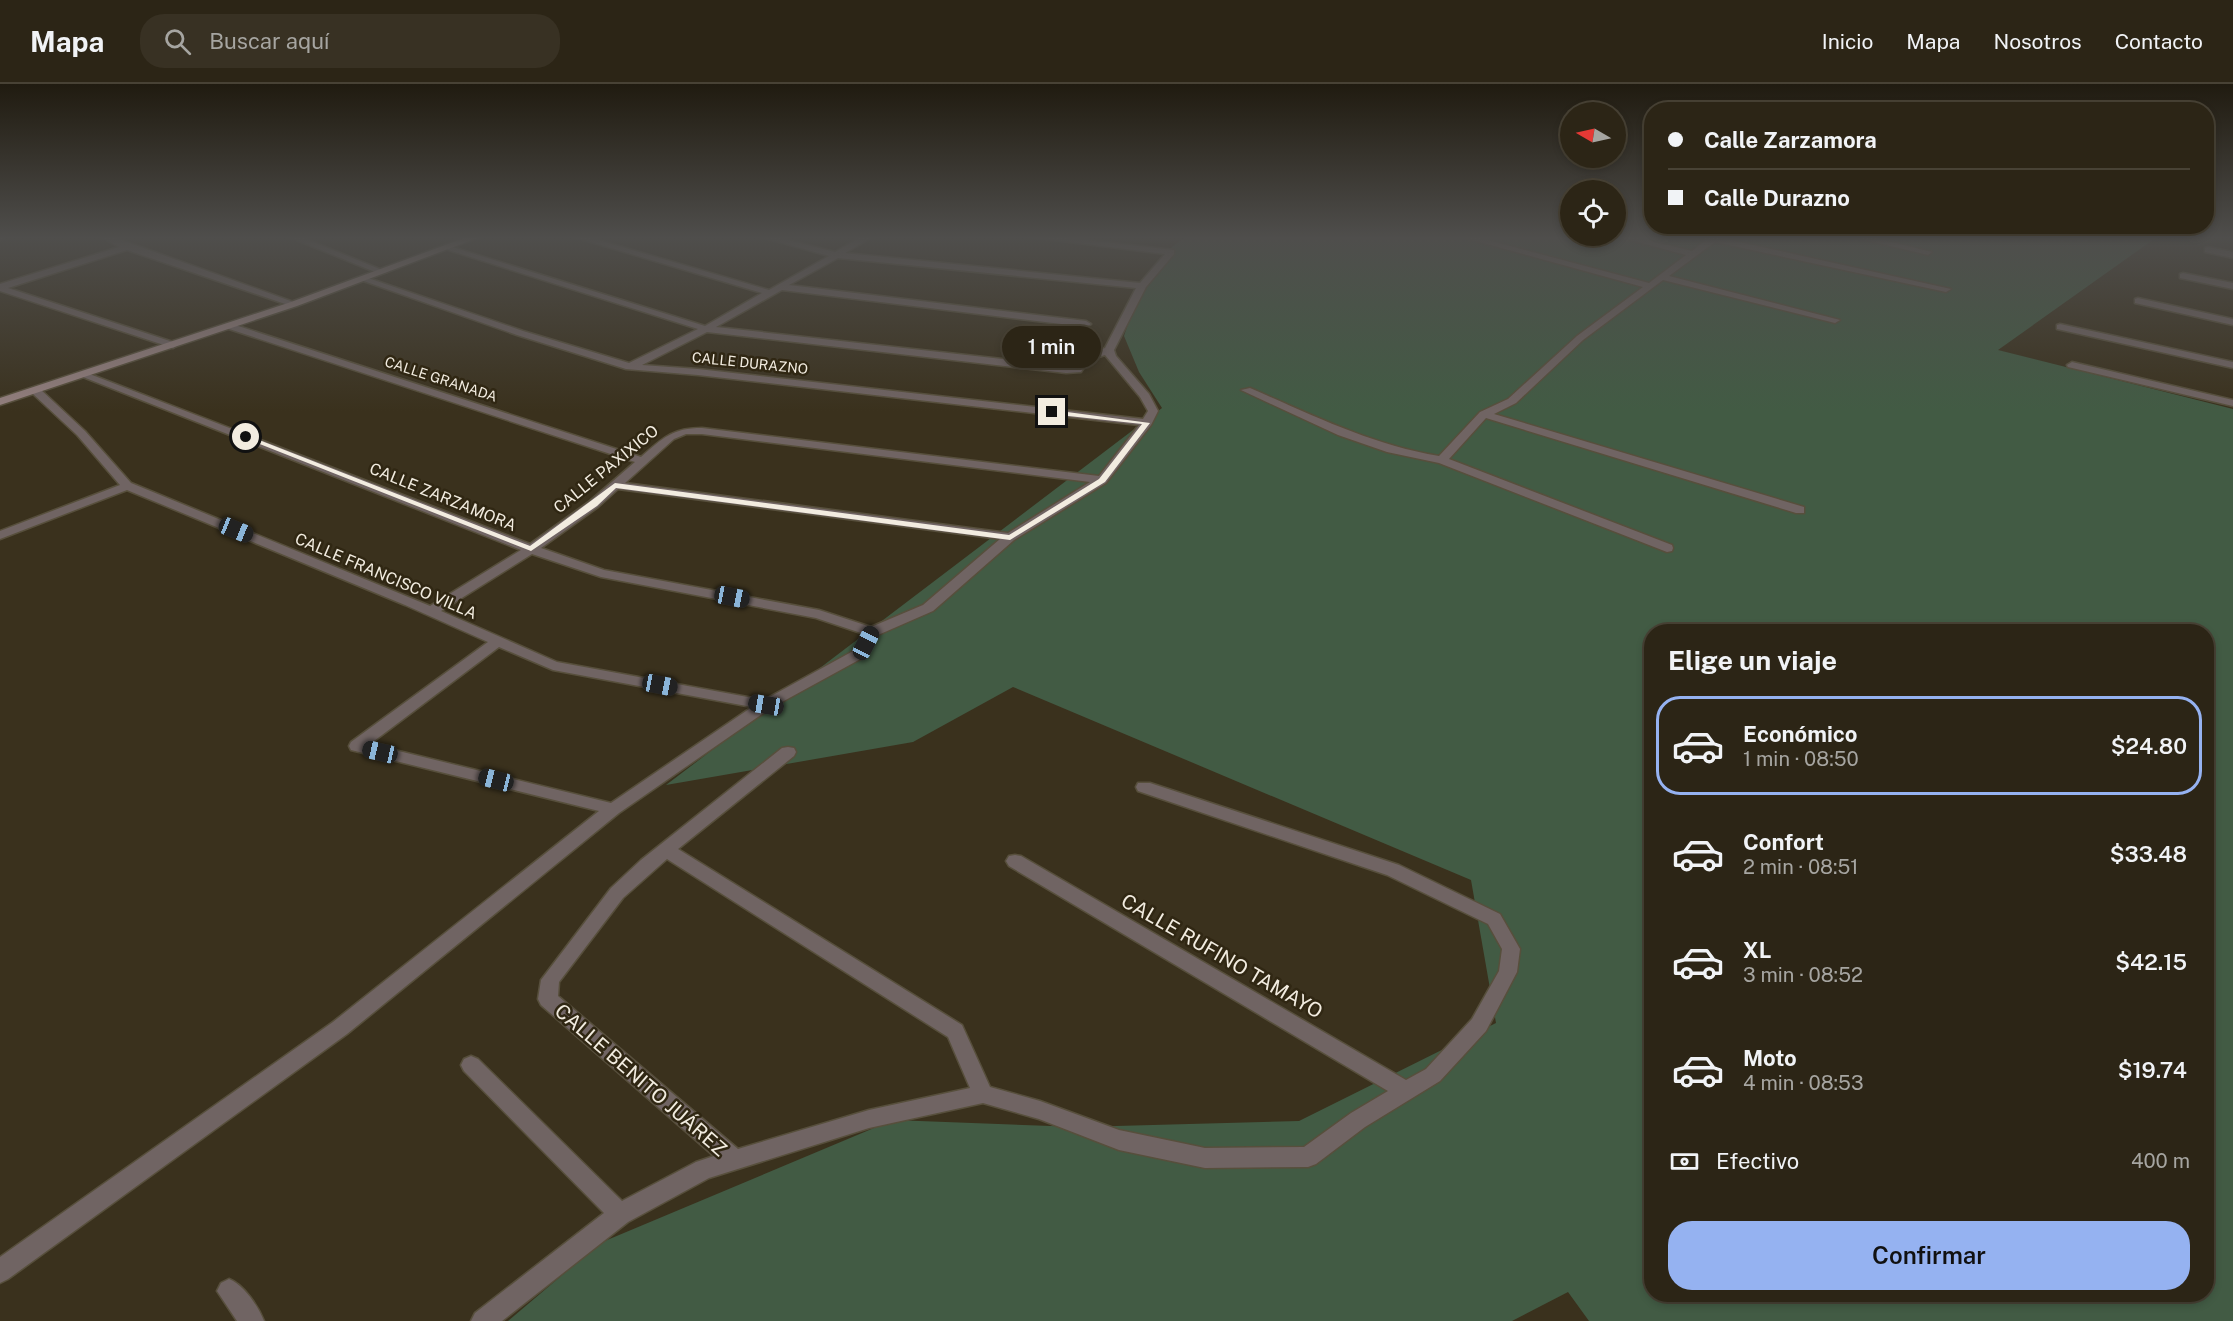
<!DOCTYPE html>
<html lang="es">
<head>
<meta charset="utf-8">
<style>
	:root { --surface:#2c2516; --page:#383123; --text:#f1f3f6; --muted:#a6a5a1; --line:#484235; --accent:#95b2f1 }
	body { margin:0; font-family:"Public Sans",sans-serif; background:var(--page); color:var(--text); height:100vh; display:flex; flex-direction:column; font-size:22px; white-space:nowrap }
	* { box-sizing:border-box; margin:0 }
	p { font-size:20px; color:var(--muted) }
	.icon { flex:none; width:33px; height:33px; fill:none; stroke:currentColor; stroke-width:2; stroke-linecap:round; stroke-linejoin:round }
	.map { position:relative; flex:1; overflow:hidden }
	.sheet { position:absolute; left:1644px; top:540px; width:570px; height:678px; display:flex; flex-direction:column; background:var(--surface); border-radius:24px; box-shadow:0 3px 9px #0003,0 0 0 2px var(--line) }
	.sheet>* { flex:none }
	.hud { position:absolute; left:1644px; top:18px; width:570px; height:132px; border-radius:24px; box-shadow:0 3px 9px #0003,0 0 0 2px var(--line); display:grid; align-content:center; height:132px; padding:0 24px; background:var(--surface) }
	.needle { width:39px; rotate:279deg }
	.tools { position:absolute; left:1560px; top:18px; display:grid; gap:12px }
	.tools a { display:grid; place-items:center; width:66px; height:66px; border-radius:50%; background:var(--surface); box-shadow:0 3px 9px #0003,0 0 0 2px var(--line); font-size:30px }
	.end { position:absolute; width:27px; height:27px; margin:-14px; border:8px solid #f2ece0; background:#111; box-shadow:0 0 0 3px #111 }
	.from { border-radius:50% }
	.bubble { position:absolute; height:42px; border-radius:21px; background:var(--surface); box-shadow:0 3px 9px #0003,0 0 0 2px var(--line); font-size:20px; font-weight:600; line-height:42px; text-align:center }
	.car { position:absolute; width:18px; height:36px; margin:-18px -9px; border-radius:8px; box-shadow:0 0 4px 2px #0007; background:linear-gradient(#222 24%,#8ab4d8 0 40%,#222 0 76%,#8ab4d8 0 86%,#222 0) }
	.hud b { display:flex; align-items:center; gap:21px; height:57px; font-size:22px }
	.hud b+b { border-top:2px solid var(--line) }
	.hud i { width:15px; height:15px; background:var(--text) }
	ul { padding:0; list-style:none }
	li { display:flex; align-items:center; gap:18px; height:99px; margin:0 12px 9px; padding:0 12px; border:3px solid transparent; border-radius:24px }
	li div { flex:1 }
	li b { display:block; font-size:22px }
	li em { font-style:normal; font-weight:600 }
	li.active { border-color:var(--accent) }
	li>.icon { width:54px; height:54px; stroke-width:1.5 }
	h2 { padding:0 24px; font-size:27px; line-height:72px }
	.pay { display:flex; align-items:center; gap:15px; height:66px; padding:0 24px; font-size:22px }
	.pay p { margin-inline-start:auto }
	.cta { display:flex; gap:12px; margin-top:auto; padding:12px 24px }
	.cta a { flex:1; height:69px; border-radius:24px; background:var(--accent); color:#111; font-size:24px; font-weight:600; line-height:69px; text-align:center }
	header { display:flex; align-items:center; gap:36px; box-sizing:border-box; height:84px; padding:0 30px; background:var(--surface); border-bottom:2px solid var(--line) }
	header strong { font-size:28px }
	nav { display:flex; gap:33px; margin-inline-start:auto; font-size:21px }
	.search { width:420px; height:54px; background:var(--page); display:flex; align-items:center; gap:15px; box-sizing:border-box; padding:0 21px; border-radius:24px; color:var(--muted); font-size:22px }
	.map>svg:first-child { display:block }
	.green { fill:#425b44; fill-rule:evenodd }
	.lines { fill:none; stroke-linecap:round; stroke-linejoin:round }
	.street-casing { stroke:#574f3c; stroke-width:3 }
	.secondary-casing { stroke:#574f3c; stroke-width:3 }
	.street { fill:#706463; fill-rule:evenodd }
	.secondary { fill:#937f7e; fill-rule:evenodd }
	.route { fill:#f2ece0 }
	.labels { text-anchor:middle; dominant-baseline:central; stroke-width:5; stroke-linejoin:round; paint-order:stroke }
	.far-street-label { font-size:14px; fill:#f2ece0; stroke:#302713 }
	.street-label { font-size:16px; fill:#f2ece0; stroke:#302713 }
	.near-street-label { font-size:20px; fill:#f2ece0; stroke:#302713 }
</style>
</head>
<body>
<header>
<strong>Mapa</strong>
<div class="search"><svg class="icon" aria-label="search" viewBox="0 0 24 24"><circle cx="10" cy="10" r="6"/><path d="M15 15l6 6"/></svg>Buscar aquí</div>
<nav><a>Inicio</a><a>Mapa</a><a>Nosotros</a><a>Contacto</a></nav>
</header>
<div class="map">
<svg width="2233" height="1237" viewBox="0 0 2233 1237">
	<rect width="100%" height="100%" fill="#3a311d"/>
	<path class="green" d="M1185 153H2157L1998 266 2233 325V1237H1589L1568 1208 1512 1237H508L600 1159 893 1036 1079 1043 1299 1037 1496 939 1471 796 1013 603 913 658 666 701 1162 324 1139 288 1124 252C1139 210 1147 180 1185 153ZM1652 548H2206V1210H1652Z"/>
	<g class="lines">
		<defs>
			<path id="street" d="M0 153H4V154L0 156Z
				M101 153H113L299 220 291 222 127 166 8 204 176 259 178 261 173 264 0 207V200L119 163Z
				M289 153H301L387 188 380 190Z
				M574 153H588L769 206 829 172 761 153H776L835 168 861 153H872L845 169 1140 199 1165 170 1030 153H1060L1174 166V170L1146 203 1114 266 1116 272 1149 310 1158 327 1151 341 1106 399 1014 456 933 527 878 551 866 572 771 624 619 729 347 950 8 1195 0 1199V1173L333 938 599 727 351 666 349 662 351 658 488 558 405 521 127 406 0 455V447L120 401 77 351 32 309V305H40L85 347 131 399 430 522 521 466 78 291 87 289 530 460 590 417 635 378 226 244V240H232L641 373C663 354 672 344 702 344L1099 392 1139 341 698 291 626 285 517 251 358 195 365 193 523 247 629 279 698 245 442 164 449 162 705 242 762 209ZM838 174 1136 204 1105 264 1081 272 1074 283 716 243 782 206 1086 243 1091 240 1086 237 789 201ZM707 248 1066 289 1081 288 1089 276 1105 271 1140 313 1148 327 1143 335 698 285 642 281ZM686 350H702L1090 398 1008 449 625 399 674 355ZM618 405 1000 455 923 521 871 543 819 526 604 486 541 464 598 423ZM532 470 601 493 816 534 864 550 855 566 764 616 557 578 441 527ZM499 563 553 586 752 623 611 719 370 660Z
				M1461 153H1476L1649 199 1686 171 1619 153H1635L1692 167 1706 156 1699 153H1717L1951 205 1946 208 1715 158 1669 192 1840 236 1835 239 1663 196 1583 256 1516 319 1494 330 1804 423V429H1796L1486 334 1449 375 1672 461 1673 464 1672 467 1667 468 1439 379 1387 368 1338 351 1241 306 1250 304C1312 331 1372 361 1439 372L1480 328 1508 315 1577 252 1643 203Z
				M1853 153H1871L1932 168 1928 171Z
				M2208 163 2233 168V174L2205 168V164Z
				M2183 189 2233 199V205L2180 194V190Z
				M2138 214 2233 235V241L2135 219V215Z
				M2060 240 2233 278V284L2057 245V241Z
				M2072 278 2233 316V322L2068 283 2067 281Z
				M788 663 794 664 796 668 794 672 678 765 962 941 990 1003 1040 1017 1119 1046 1205 1064 1304 1063 1351 1029 1388 1007 1009 782 1006 777 1009 772 1015 771 1021 772 1406 996 1426 985 1472 935 1499 887 1502 865 1488 840 1387 791 1138 707 1136 703 1138 699H1150L1399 781 1500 830 1520 865 1517 888 1486 947 1440 997 1365 1043 1316 1080 1308 1083 1205 1084 1119 1066 1039 1035 983 1019 869 1044 709 1094 628 1138 502 1237H471L475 1229 604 1129 464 987 461 981 464 975 471 972 478 975 622 1117 696 1078 714 1072 541 921 538 915 541 896 611 804 641 776 782 664ZM667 775 948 953 970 1004 869 1026 738 1065 558 912 559 898 623 814Z
				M229 1195C244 1201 258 1222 264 1237H237L217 1207 221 1199Z"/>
			<path id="secondary" d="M467 153H480L297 222 0 321V314L291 218Z"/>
		</defs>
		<use href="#street" class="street-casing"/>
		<use href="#secondary" class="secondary-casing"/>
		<use href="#street" class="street"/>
		<use href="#secondary" class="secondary"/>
	</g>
	<linearGradient id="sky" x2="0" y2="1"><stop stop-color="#201b10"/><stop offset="0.47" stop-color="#4f4e4c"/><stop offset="1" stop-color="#4f4e4c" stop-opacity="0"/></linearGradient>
	<rect width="2233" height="327" fill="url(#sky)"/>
	<path class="route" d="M1052 326 1150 339 1105 398 1010 456 616 404 597 422 531 467 242 353 249 352 530 462 615 399 1009 451 1099 395 1142 340 1050 330Z"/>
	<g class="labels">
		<g class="far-street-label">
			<text transform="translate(750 279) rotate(6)">CALLE DURAZNO</text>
			<text transform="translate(441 295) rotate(18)">CALLE GRANADA</text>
		</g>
		<g class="street-label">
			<text transform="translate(606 385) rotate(-39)">CALLE PAXIXICO</text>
			<text transform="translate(443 413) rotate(22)">CALLE ZARZAMORA</text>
			<text transform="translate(386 492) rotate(23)">CALLE FRANCISCO VILLA</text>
		</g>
		<g class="near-street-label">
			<text transform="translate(1222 872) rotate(30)">CALLE RUFINO TAMAYO</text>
			<text transform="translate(641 996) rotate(41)">CALLE BENITO JUÁREZ</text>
		</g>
	</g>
</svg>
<div class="tools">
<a><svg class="needle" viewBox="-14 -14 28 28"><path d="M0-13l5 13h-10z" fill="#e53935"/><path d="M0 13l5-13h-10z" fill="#a6a5a1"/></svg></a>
<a><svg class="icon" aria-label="locate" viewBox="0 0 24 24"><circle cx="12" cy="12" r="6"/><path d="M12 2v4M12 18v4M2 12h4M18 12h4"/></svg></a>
</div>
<i class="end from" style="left:246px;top:353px"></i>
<i class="end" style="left:1052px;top:328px"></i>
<div class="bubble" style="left:1002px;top:242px;width:99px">1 min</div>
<i class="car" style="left:236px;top:446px;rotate:112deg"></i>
<i class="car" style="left:732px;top:513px;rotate:101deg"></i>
<i class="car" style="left:866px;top:559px;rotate:27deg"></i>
<i class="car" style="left:660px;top:601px;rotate:101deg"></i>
<i class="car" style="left:766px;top:621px;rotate:280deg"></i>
<i class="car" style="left:380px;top:668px;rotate:283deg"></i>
<i class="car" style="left:496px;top:696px;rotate:284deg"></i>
<div class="hud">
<b><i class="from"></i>Calle Zarzamora</b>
<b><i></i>Calle Durazno</b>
</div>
<section class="sheet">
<h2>Elige un viaje</h2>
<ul>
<li class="active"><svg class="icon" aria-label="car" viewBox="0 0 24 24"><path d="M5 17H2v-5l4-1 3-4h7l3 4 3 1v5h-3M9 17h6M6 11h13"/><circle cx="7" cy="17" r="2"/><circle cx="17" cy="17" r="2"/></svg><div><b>Económico</b><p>1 min · 08:50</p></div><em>$24.80</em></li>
<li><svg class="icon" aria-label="car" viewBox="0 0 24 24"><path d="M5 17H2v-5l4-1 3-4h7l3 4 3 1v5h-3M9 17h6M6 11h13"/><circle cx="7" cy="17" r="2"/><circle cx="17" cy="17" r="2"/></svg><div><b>Confort</b><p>2 min · 08:51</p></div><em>$33.48</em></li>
<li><svg class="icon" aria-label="car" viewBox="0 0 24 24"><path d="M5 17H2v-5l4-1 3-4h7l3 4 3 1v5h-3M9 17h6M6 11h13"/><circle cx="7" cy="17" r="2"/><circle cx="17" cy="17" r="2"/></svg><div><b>XL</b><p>3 min · 08:52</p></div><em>$42.15</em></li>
<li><svg class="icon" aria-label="car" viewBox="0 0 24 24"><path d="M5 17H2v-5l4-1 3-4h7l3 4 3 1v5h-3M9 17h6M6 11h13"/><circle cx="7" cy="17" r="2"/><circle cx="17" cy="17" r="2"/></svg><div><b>Moto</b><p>4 min · 08:53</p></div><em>$19.74</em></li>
</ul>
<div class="pay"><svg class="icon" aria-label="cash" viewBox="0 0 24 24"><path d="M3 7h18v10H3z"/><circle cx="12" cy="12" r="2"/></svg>Efectivo<p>400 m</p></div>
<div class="cta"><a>Confirmar</a></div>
</section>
</div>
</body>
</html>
